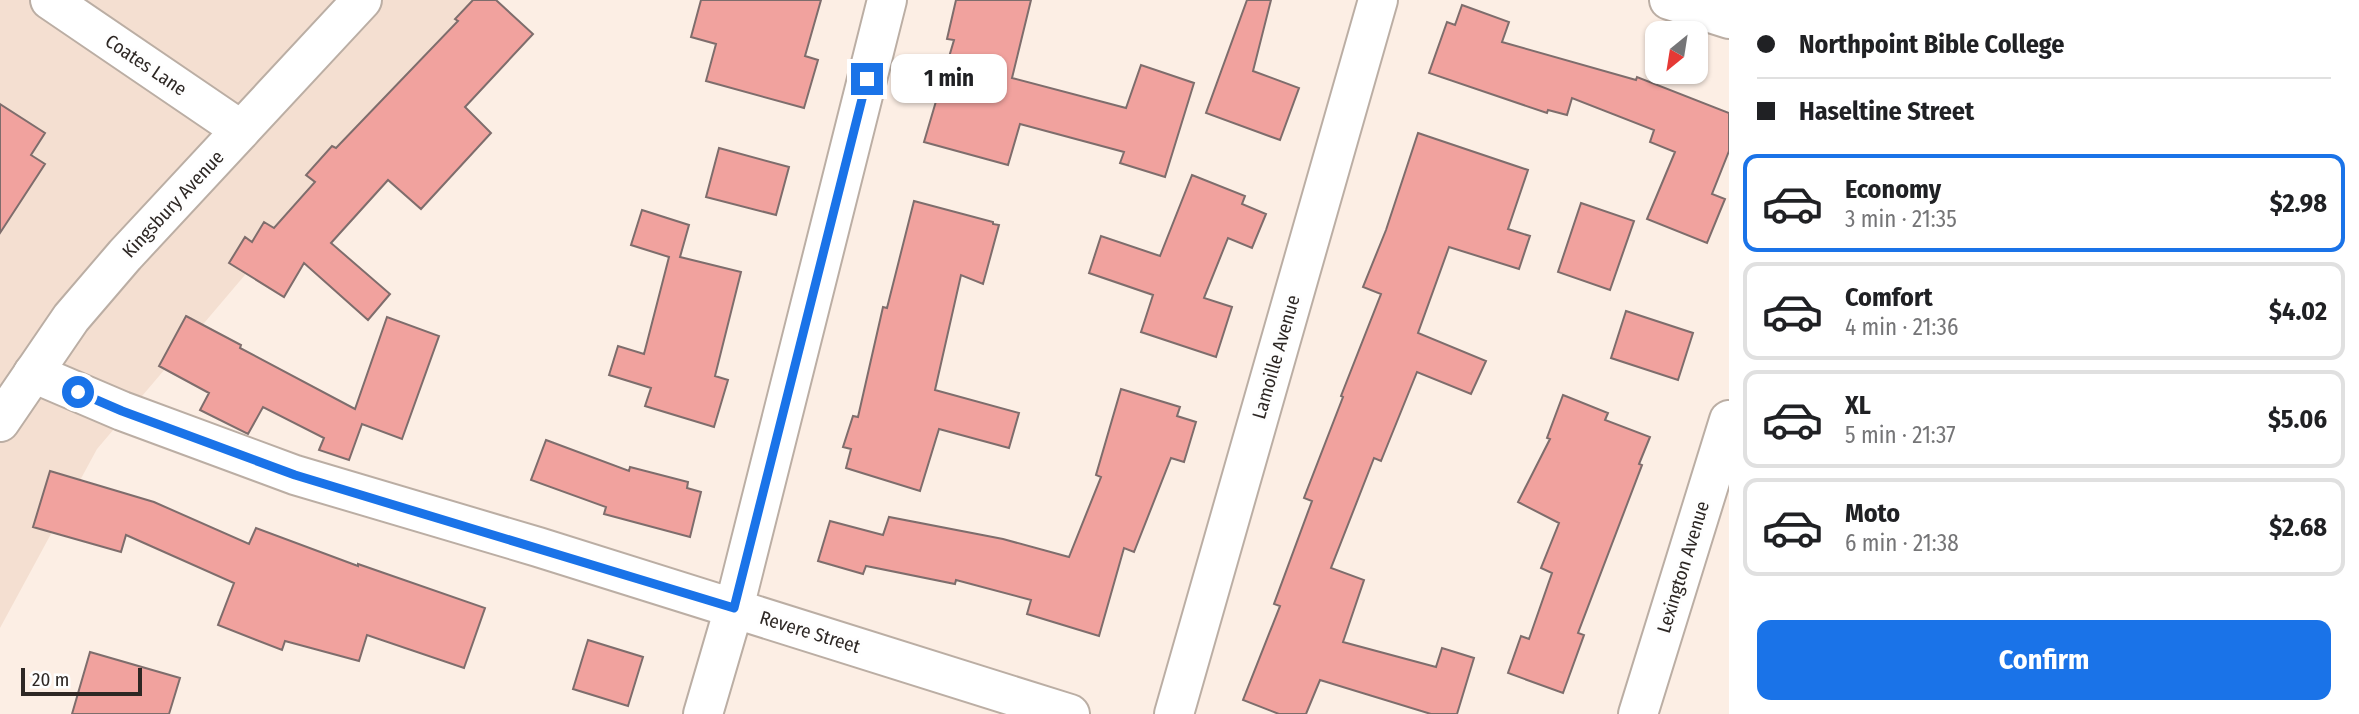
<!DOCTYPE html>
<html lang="en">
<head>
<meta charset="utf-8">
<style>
	:root { --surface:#fff; --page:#f6f6f6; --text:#202124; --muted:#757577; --line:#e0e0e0; --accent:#1a73e8 }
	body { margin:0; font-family:"Fira Sans Condensed",sans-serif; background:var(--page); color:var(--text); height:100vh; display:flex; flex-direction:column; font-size:26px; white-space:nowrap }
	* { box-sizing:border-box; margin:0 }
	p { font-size:23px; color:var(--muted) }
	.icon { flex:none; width:38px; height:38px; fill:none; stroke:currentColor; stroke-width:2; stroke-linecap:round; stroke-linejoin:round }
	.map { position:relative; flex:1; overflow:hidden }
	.side { display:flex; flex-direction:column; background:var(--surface); width:630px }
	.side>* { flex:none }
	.top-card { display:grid; align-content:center; height:154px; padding:0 28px; background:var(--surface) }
	.needle { width:46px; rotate:210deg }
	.buttons { position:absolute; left:1645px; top:21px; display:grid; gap:14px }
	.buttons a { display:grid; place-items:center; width:63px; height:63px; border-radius:14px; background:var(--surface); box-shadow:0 2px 5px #0004; font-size:35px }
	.scale { position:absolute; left:21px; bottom:18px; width:121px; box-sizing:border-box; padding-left:7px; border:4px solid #2d2724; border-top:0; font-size:19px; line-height:24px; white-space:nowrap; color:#2d2724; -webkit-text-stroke:5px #fefefe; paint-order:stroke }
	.end { position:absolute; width:32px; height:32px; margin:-16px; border:9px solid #1a73e8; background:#fff; box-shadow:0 0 0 4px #fff }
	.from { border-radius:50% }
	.bubble { position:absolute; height:49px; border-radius:14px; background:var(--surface); box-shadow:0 2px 5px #0004; font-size:23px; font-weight:700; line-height:49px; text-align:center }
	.top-card b { display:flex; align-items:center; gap:24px; height:66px; font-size:26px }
	.top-card b+b { border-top:2px solid var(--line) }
	.top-card i { width:18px; height:18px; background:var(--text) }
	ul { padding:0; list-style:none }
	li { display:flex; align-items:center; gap:21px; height:98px; margin:0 14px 10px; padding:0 14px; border:4px solid var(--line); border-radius:14px }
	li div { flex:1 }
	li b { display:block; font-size:26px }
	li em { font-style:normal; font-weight:700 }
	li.active { border-color:var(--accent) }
	li>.icon { width:63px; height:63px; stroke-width:1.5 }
	.primary-button { display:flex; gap:14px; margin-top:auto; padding:14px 28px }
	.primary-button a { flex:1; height:80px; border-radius:14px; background:var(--accent); color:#fff; font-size:28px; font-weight:700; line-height:80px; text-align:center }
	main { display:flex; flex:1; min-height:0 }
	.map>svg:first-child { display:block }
	.built { fill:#f4dfd1 }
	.building { fill:#f1a29e; stroke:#7e6d6c; stroke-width:2 }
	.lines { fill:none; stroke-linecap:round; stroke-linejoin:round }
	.minor-casing { stroke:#bbaea4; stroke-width:42 }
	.secondary-casing { stroke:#bbaea4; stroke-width:42 }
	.minor { stroke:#fff; stroke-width:38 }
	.secondary { stroke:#fff; stroke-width:38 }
	.route { stroke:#1a73e8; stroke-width:9 }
	.labels { text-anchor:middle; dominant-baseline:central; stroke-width:6; stroke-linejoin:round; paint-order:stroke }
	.street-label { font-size:19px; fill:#2d2724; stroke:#fefefe }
</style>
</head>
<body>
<main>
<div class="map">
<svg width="1729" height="714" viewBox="0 0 1729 714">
	<rect width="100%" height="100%" fill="#fceee4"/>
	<path class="built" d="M0 0H479L97 449 0 628Z"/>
	<path class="building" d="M473 0H496L533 34 465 107 491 133 421 209 388 180 331 243 390 294 368 320 304 263 284 297 229 263 245 237 252 242 264 222 274 228 315 182 306 175 332 146 336 148 458 21 455 19Z
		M701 0H821L805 56 818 60 804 108 706 81 716 44 691 37Z
		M956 0H1031L1012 78 1126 108 1141 65 1194 83 1165 177 1120 163 1124 152 1020 124 1008 165 924 142 954 40 947 39Z
		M1247 0H1271L1253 71 1299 88 1280 140 1206 113Z
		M1462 5 1509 22 1502 42 1636 80 1637 77 1729 113V151L1712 194 1725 199 1707 243 1647 219 1675 152 1650 142 1654 130 1572 98 1567 115 1548 110 1547 113 1429 73 1447 22 1455 25Z
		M0 104 45 133 31 155 45 164 0 233Z
		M1418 133 1528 170 1508 229 1530 236 1519 269 1449 247 1418 333 1486 361 1471 394 1417 372 1381 461 1374 458 1331 568 1364 580 1343 642 1436 667 1442 648 1474 658 1457 714H1431L1320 680 1306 714H1279L1243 700 1280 606 1274 604 1312 501 1304 498 1343 397 1341 396 1381 294 1363 287 1386 230Z
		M719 148 789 167 776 215 706 197Z
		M1192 175 1245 196 1242 204 1266 214 1252 248 1228 238 1204 298 1232 307 1216 357 1141 332 1153 295 1089 273 1101 236 1160 256Z
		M914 201 993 222V224L999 225 983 284 961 275 935 390 1019 413 1009 448 939 429 920 491 846 468 851 449 843 447 853 416 858 417 883 307 887 308Z
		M1581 203 1634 221 1610 290 1558 272Z
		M642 210 689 225 680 257 741 272 715 376 728 380 714 427 645 406 651 388 609 375 618 346 644 354 669 257 631 245Z
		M1626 311 1693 333 1678 380 1611 358Z
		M186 316 241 345 240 348 355 409 387 317 439 336 402 439 362 424 349 460 319 450 324 438 263 407 248 434 200 410 209 393 159 366Z
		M1121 389 1180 407 1177 416 1196 422 1184 462 1171 458 1134 552 1124 548 1099 636 1027 614 1031 600 956 580 955 584 866 566 863 574 818 561 830 521 883 535 889 517 1003 539 1069 557 1101 477 1096 475Z
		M1563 395 1608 413 1605 420 1650 437 1639 464 1642 465 1578 633 1584 635 1563 693 1508 673 1521 636 1529 639 1552 573 1541 568 1559 523 1518 502 1550 439 1547 438Z
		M546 440 629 471 630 467 688 482 687 488 701 492 690 537 604 514 606 507 531 480Z
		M50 471 154 502 249 544 256 528 358 566V564L485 608 464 668 367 635 359 661 285 641 282 650 218 625 234 583 126 535 121 552 33 527Z
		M588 640 643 657 628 706 573 689Z
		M90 652 180 678 169 714H72Z"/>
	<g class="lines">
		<defs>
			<path id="minor" d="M50 0 241 130
				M1669 0 1729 19
				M33 373 122 411 295 475 538 547 1070 714
				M703 714 734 608 887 0
				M1174 714 1378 0
				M1638 714 1729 420"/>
			<path id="secondary" d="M0 422 71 318 125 255 362 0"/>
		</defs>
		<use href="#minor" class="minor-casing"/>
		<use href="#secondary" class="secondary-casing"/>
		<use href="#minor" class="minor"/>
		<use href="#secondary" class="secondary"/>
	</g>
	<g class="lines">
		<path class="route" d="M78 392 122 411 295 475 734 608 867 79"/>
	</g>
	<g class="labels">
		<g class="street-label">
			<text transform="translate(146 65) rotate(34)">Coates Lane</text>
			<text transform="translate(173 204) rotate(-47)">Kingsbury Avenue</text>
			<text transform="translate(1276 357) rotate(-74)">Lamoille Avenue</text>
			<text transform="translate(1683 567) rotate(-73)">Lexington Avenue</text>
			<text transform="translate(810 632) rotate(17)">Revere Street</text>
		</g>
	</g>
</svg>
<div class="buttons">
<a><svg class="needle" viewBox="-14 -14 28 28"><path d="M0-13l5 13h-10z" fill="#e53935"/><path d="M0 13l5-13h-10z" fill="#757577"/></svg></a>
</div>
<div class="scale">20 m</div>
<i class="end from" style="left:78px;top:392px"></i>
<i class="end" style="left:867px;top:79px"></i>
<div class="bubble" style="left:891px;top:54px;width:116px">1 min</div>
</div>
<section class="side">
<div class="top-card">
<b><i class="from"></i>Northpoint Bible College</b>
<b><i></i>Haseltine Street</b>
</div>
<ul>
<li class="active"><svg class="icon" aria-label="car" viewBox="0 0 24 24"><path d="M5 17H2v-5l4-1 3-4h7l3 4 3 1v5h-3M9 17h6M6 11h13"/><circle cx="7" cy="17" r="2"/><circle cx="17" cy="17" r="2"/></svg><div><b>Economy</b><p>3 min · 21:35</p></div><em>$2.98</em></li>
<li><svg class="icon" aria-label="car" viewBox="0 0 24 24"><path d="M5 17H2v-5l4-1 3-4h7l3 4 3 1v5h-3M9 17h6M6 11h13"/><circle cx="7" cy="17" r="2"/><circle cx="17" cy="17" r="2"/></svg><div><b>Comfort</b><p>4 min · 21:36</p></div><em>$4.02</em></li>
<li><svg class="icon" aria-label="car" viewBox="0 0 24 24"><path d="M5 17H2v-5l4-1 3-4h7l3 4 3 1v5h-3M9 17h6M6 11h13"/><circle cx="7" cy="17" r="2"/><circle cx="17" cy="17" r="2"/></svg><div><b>XL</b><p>5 min · 21:37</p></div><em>$5.06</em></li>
<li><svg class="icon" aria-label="car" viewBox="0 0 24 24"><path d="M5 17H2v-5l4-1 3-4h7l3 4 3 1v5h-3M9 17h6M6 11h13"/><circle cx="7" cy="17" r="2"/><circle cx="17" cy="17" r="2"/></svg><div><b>Moto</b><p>6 min · 21:38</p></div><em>$2.68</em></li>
</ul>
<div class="primary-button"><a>Confirm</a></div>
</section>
</main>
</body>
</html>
